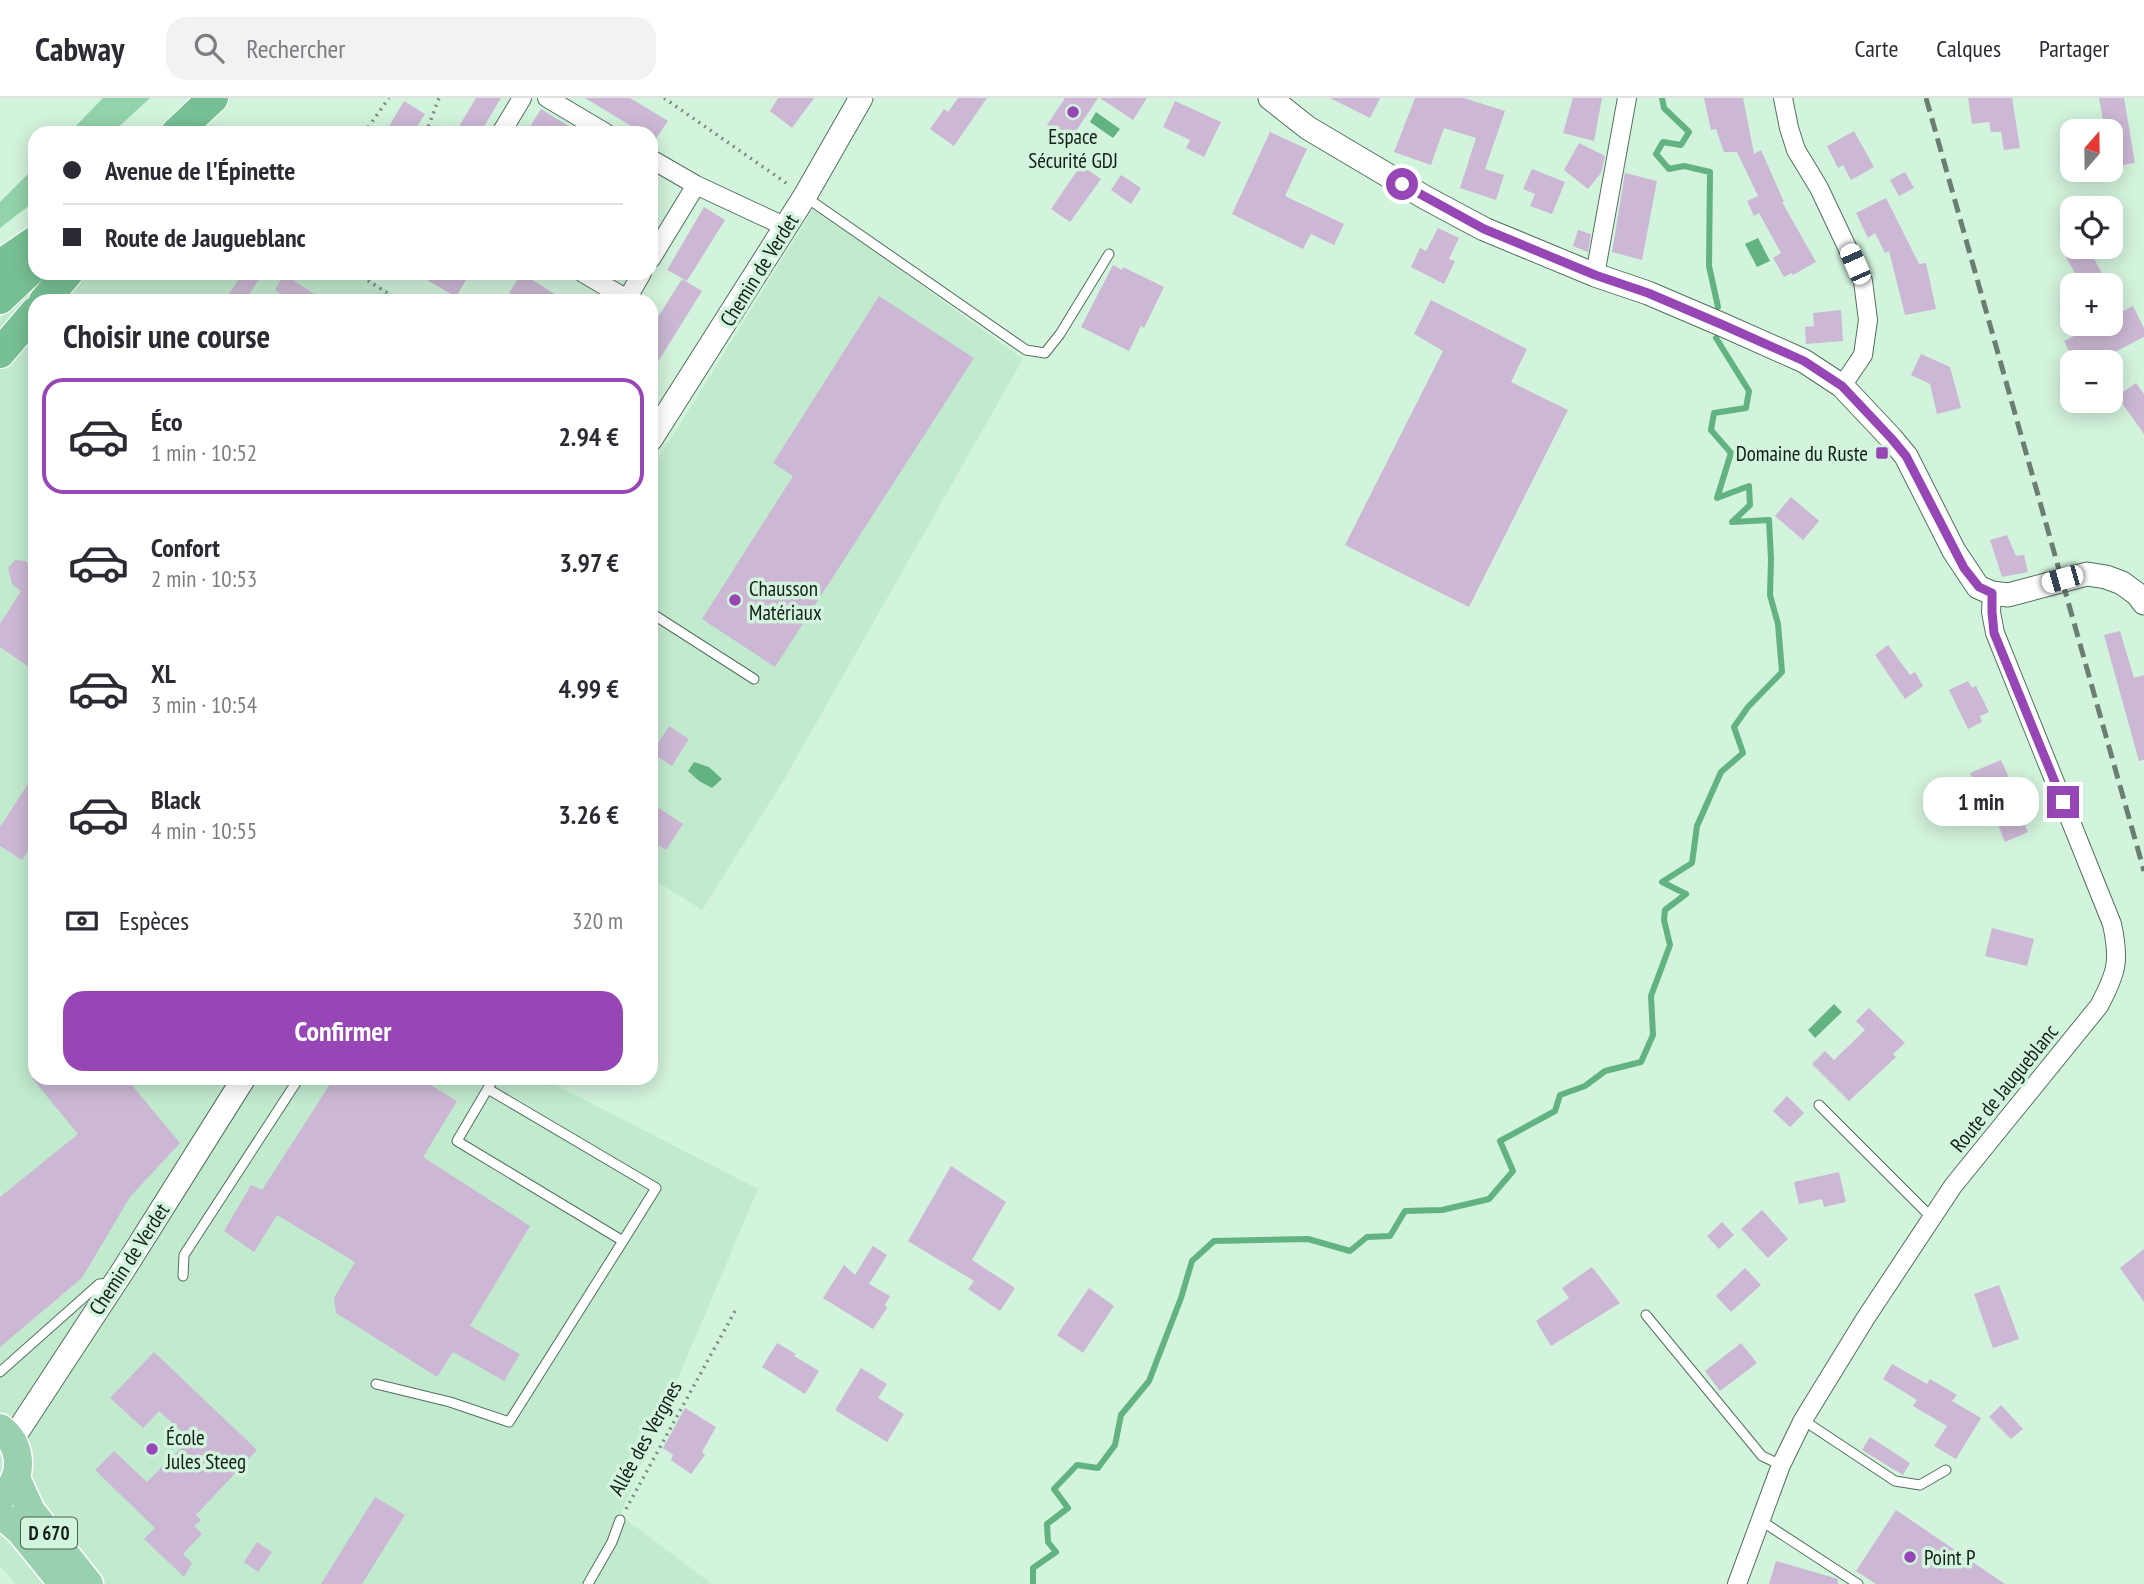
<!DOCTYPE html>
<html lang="fr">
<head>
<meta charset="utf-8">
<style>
	:root { --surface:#fff; --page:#f2f2f3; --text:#2b2b33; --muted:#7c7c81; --line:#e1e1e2; --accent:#9746b5 }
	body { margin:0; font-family:"PT Sans Narrow",sans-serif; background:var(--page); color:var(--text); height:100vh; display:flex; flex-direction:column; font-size:26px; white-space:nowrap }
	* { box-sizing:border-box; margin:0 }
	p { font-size:23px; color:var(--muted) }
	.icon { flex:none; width:38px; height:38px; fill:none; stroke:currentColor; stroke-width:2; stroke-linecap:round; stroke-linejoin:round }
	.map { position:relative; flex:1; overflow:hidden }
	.details { position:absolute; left:28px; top:196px; width:630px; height:791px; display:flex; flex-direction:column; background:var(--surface); border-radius:21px; box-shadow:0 4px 18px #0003 }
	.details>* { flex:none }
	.top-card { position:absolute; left:28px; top:28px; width:630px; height:154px; border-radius:21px; box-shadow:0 4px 18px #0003; display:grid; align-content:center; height:154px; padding:0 35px; background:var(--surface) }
	.needle { width:46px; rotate:20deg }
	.controls { position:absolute; left:2060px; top:21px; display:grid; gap:14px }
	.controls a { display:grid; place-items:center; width:63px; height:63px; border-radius:14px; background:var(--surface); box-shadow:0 4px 18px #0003; font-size:35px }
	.end { position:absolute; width:32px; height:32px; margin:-16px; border:9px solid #9746b5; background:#fff; box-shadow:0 0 0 4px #fff }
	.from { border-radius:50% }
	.bubble { position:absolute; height:49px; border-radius:21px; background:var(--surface); box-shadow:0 4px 18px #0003; font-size:23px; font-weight:800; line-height:49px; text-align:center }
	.car { position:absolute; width:21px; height:42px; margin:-21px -10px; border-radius:9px; box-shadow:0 0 5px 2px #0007; background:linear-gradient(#fff 24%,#345 0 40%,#fff 0 76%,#345 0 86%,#fff 0) }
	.top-card b { display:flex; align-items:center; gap:24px; height:66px; font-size:26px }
	.top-card b+b { border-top:2px solid var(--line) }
	.top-card i { width:18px; height:18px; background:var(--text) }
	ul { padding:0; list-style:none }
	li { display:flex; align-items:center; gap:21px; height:116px; margin:0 14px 10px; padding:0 21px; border:4px solid transparent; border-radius:21px }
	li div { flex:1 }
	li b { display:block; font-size:26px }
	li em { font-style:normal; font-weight:800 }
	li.active { border-color:var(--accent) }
	li>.icon { width:63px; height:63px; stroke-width:1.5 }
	h2 { padding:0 35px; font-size:32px; line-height:84px }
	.pay { display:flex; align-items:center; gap:18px; height:77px; padding:0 35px; font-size:26px }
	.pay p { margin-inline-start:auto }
	.action { display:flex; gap:14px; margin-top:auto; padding:14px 35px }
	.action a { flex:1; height:80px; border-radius:21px; background:var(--accent); color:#fff; font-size:28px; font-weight:800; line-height:80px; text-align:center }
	header { display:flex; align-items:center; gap:42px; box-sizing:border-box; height:98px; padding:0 35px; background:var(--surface); border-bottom:2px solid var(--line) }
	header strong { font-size:33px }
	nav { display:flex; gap:38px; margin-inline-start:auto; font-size:24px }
	.search { width:490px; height:63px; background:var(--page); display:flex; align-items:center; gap:18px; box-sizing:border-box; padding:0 24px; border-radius:21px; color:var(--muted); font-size:26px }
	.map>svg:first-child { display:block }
	.built { fill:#c2eacf }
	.green { fill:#93d3a9 }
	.water { fill:#62b381 }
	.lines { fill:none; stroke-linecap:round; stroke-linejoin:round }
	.stream { stroke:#62b381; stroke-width:6 }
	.building { fill:#ccb8d5 }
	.service-casing { stroke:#53705d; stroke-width:11 }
	.minor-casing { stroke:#53705d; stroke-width:20 }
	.tertiary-casing { stroke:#53705d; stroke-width:25 }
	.primary-casing { stroke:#fff; stroke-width:31 }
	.trunk-casing { stroke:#fff; stroke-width:32 }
	.path { stroke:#788f80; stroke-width:3.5; stroke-dasharray:2 5; stroke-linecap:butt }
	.service { stroke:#fff; stroke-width:9 }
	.minor { stroke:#fff; stroke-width:18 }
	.tertiary { stroke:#fff; stroke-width:23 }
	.primary { stroke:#99d0af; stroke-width:28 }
	.trunk { stroke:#77c094; stroke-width:30 }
	.rail { stroke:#6a7f70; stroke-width:5; stroke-dasharray:14 7; stroke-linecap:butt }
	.route { stroke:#9746b5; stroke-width:9 }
	.poi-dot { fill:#9746b5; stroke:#d2f3dc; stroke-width:2.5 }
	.labels { text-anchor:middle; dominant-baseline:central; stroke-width:7; stroke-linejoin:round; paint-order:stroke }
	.shield { fill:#d2f3dc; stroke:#4c5f52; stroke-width:2 }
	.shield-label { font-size:19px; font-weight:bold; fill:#131f17 }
	.poi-label { font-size:21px; fill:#131f17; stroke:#d2f3dc; text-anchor:start }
	.street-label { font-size:21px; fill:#131f17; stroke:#d2f3dc }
</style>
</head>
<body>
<header>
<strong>Cabway</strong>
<div class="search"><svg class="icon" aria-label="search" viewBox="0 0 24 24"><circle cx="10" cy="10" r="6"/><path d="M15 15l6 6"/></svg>Rechercher</div>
<nav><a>Carte</a><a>Calques</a><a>Partager</a></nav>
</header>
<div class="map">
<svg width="2144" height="1486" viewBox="0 0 2144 1486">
	<rect width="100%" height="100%" fill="#d2f3dc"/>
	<path class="built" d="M814 110 1023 261 785 680 702 812 658 784 651 789V373Z
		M47 175H357L408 203H35V980H542L758 1091 620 1417 712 1486H16L0 1468V221Z"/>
	<path class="green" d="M103 0H150L112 35H69Z
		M35 69V103L0 130V104Z"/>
	<path class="water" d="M1096 14 1120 31 1113 40 1090 24Z
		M1758 140 1770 163 1757 169 1745 146Z
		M694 664 709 669 722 681 712 690 699 683 688 673Z
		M1834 906 1842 914 1815 940 1808 932Z"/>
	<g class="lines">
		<path class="stream" d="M1662 0 1664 10 1689 34 1681 47 1663 44 1656 56 1669 71 1684 68 1710 74 1709 168 1718 209
			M1033 1486V1470L1056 1454 1048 1444 1047 1426 1068 1410 1054 1391 1077 1367 1098 1370 1115 1347 1121 1317 1149 1283 1181 1200 1192 1163 1214 1143 1308 1141 1350 1153 1367 1139 1390 1138 1405 1113 1442 1112 1489 1101 1513 1073 1500 1043 1555 1013 1560 997 1585 988 1605 973 1641 964 1653 937 1651 898 1670 847 1664 822 1665 812 1686 796 1662 784 1692 765 1697 728 1721 674 1743 655 1734 629 1748 609 1782 574 1778 526 1770 497 1771 461 1769 422 1732 424 1750 407 1749 388 1717 400 1731 355 1711 332 1714 315 1746 310 1749 293 1716 240"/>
	</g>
	<path class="building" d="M476 0H501L480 35H455Z
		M585 0H630L668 23 655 42 651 40V35H643Z
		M778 0H814L792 30 770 13Z
		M958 0H987L954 48 930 31 944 11 948 14Z
		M1065 0H1098L1070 42 1047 27Z
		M1100 0H1147L1133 22Z
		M1330 0H1380L1370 20Z
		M1415 0H1464L1505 13 1485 71 1504 77 1496 102 1460 90 1476 40 1444 30 1431 67 1394 54Z
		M1573 0H1602L1594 43 1563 35Z
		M1704 0H1743L1754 56 1761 52 1784 104H1782L1816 164 1793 177 1792 175 1784 179 1773 160 1781 155 1759 115 1754 118 1747 103 1758 98 1737 54H1724L1716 31 1711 32Z
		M1968 0H2012L2020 50 2004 52 2001 34H1991L1989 24 1972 26Z
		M2099 0H2124L2135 65 2110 69V33H2105Z
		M404 3 425 16 413 35H385Z
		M1175 3 1221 24 1204 59 1186 50 1190 42 1163 29Z
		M541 11 580 35H526Z
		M1854 33 1874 69 1851 82 1843 67 1838 70 1827 48Z
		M1270 34 1307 51 1285 98 1344 126 1334 147 1311 136 1303 151 1232 116Z
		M1579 45 1605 58 1601 75 1588 91 1564 72Z
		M1081 67 1101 81 1070 124 1051 111Z
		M1532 71 1565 84 1552 116 1530 108 1535 96 1523 91Z
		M1905 74 1914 90 1899 98 1890 82Z
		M1625 75 1657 83 1642 162 1612 154Z
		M1121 77 1141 90 1131 106 1111 92Z
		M1886 100 1919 166 1926 165 1936 211 1905 217 1889 153 1885 155 1875 135 1868 140 1856 115Z
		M704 109 725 122 687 183 667 172Z
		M1438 130 1459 140 1449 161 1455 163 1444 186 1411 169 1420 150 1426 153Z
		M1578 132 1591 136 1588 154 1573 148Z
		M2060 149H2088L2108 187H2082Z
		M1113 167 1122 172 1123 169 1164 189 1144 230 1141 228 1129 253 1081 229Z
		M243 175H263L245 203H224Z
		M415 175H470L456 199Z
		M284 176 325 203H291L275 192Z
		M521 176 534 183 566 203H521L509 195Z
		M682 181 702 193 651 275V230Z
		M879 198 974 260 775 569 702 521 793 378 773 365Z
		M1431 202 1527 251 1511 284 1568 312 1469 509 1345 447 1443 253 1414 236Z
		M2133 208 2144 230V239L2099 262 2096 257 2081 264H2075L2064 243 2098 226H2110V220Z
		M1841 212 1843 243 1806 246 1805 229 1814 228 1813 215Z
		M1921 256 1950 269 1961 310 1937 316 1930 286 1911 277Z
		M2136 285 2144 296V336L2117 298Z
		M1791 399 1819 423 1803 442 1775 418Z
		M2007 437 2016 458 2024 457 2028 474 2002 479 1990 442Z
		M15 462 25 463 35 470V573L0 549V526L21 493 12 486 8 470Z
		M2120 533 2134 580 2144 577V662L2139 663 2104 537Z
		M1888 547 1910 577 1915 574 1923 588 1905 601 1875 557Z
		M1968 583 1972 590 1976 588 1989 614 1980 618 1982 624 1968 631 1949 592Z
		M669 628 689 641 672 668 652 655Z
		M2001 662 2009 680 2002 682 2016 716 2020 714 2028 734 2005 744 1997 724 1995 726 1980 692 1977 693 1970 675Z
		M35 675V743L22 762 0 748V729Z
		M651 705 683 726 666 752 651 743Z
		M1992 830 2034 841 2027 868 1985 858Z
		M1869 910 1905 945 1893 956 1896 959 1849 1003 1812 966 1825 953 1834 962 1865 932 1856 923Z
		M32 980H126L180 1045 130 1099 82 1180 0 1249V1099L78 1036Z
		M334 980H419L457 1003 423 1059 530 1128 470 1228 520 1256 504 1283 453 1254 437 1279 336 1215 334 1200 355 1164 277 1117 254 1154 224 1133 251 1087 262 1092Z
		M1787 998 1804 1015 1790 1029 1773 1013Z
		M951 1068 1006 1104 972 1162 1015 1190 1000 1213 968 1191 974 1183 908 1143Z
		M1839 1074 1846 1104 1824 1109 1822 1101 1799 1106 1794 1084Z
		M1762 1112 1788 1141 1768 1160 1741 1131Z
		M1722 1124 1734 1137 1719 1151 1707 1138Z
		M873 1148 887 1157 869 1186 890 1198 885 1207 887 1210 873 1231 823 1200 844 1167 855 1177Z
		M2144 1151V1204L2120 1170Z
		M1592 1169 1620 1205 1551 1248 1536 1223 1569 1200 1562 1190Z
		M1745 1170 1761 1187 1731 1214 1716 1198Z
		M1999 1187 2019 1241 1993 1250 1974 1196Z
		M1089 1190 1114 1208 1083 1255 1057 1237Z
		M777 1245 796 1256 794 1258 819 1273 805 1296 762 1269Z
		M1741 1245 1757 1265 1720 1293 1705 1273Z
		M154 1254 257 1352 196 1417 201 1422 194 1428 202 1436 183 1456 192 1465 184 1479 144 1441 155 1430 95 1372 114 1353 147 1384 190 1341 159 1313 143 1330 110 1300Z
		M1892 1266 1927 1286 1930 1281 1957 1297 1952 1303 1981 1320 1956 1361 1934 1348 1947 1328 1913 1308 1917 1302 1883 1281Z
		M861 1270 887 1286 878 1300 904 1316 887 1344 835 1312Z
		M2001 1307 2023 1331 2011 1341 1989 1319Z
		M685 1310 716 1329 702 1354 705 1357 691 1376 671 1362 673 1357 663 1350Z
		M1870 1339 1910 1365 1903 1377 1862 1352Z
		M375 1399 405 1417 362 1486H321Z
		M1896 1412 2005 1486H1876L1856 1473Z
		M257 1444 272 1454 258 1474 244 1464Z
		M1776 1463 1838 1481V1486H1769Z"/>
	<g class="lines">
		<defs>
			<path id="service" d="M807 100 1026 252 1045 255 1060 236 1109 156
				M651 515 754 581
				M488 991 656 1090 623 1143
				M1819 1007 1932 1120
				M183 1178 184 1157 299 980
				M1646 1217 1762 1358 1781 1367
				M0 1274 99 1186 111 1185
				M376 1286 450 1304 509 1324 623 1143 457 1043 494 980
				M1803 1322 1895 1383 1920 1387 1946 1372
				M1760 1422 1858 1486
				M588 1486 612 1444 620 1422"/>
			<path id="minor" d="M547 0 606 35
				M1783 0 1789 30 1796 52 1819 90 1863 183 1868 222 1863 257 1842 288
				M501 35 522 0
				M651 61 696 87 786 129
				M651 161 696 87
				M583 175 627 201 642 175
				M1595 177 1627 0
				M1737 1486 1781 1367 1803 1322 1865 1221 1953 1088 2099 908C2117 874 2120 863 2112 826L1995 535 1991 514 1992 495"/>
			<path id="tertiary" d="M1270 0 1308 30 1426 100 1484 131 1595 177 1648 195 1723 227 1804 263 1842 288 1891 340 1906 358 1954 453 1978 489 1992 495 2008 497 2087 476 2106 479 2122 485 2137 496 2144 505
				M651 341 805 98 861 0
				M12 1342 124 1171 244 980"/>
			<path id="primary" d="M0 1330C21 1346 24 1374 7 1394
				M16 1380 31 1413 89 1486
				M0 1416 20 1433 63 1486"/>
			<path id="trunk" d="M176 35 213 0
				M0 167 35 143
				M0 201 35 168
				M44 203 68 175
				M0 255 35 214"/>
		</defs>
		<use href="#service" class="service-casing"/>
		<use href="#minor" class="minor-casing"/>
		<use href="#tertiary" class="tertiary-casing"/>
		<use href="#primary" class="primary-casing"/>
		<use href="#trunk" class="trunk-casing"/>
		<path class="path" d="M664 0 789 87
			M364 35 389 0
			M426 35 439 0
			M356 175 400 203
			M626 1411 735 1213"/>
		<use href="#service" class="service"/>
		<use href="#minor" class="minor"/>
		<use href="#tertiary" class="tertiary"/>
		<use href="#primary" class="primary"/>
		<use href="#trunk" class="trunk"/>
		<path class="rail" d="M1926 0 2144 773"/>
	</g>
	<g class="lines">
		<path class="route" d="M1402 86 1484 131 1595 177 1648 195 1723 227 1804 263 1842 288 1891 340 1906 358 1964 470 1979 489 1992 495V514L1994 535 2063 704"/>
	</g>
	<g class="poi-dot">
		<circle cx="1073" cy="14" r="7"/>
		<rect x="1875" y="348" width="14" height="14" rx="3.5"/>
		<circle cx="735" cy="502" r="7"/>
		<circle cx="152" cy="1351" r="7"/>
		<circle cx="1910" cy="1459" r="7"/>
	</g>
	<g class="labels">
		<rect class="shield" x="21" y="1419.5" width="56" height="31" rx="5"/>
		<g class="shield-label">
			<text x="49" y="1435">D 670</text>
		</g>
		<g class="poi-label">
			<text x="1073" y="38" text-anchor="middle">Espace<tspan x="1073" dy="24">Sécurité GDJ</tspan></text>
			<text x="1868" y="355" text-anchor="end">Domaine du Ruste</text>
			<text x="749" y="490">Chausson<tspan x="749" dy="24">Matériaux</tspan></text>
			<text x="166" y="1339">École<tspan x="166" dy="24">Jules Steeg</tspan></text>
			<text x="1924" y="1459">Point P</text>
		</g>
		<g class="street-label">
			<text transform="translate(759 172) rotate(-58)">Chemin de Verdet</text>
			<text transform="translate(2004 990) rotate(-51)">Route de Jaugueblanc</text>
			<text transform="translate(129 1161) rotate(-57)">Chemin de Verdet</text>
			<text transform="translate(645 1340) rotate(-61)">Allée des Vergnes</text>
		</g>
	</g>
</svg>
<div class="controls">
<a><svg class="needle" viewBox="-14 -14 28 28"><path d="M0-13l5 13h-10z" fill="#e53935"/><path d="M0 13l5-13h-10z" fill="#7c7c81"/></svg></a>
<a><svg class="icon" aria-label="locate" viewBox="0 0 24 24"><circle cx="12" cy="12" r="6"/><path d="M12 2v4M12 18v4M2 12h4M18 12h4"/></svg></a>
<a>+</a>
<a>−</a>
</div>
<i class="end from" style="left:1402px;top:86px"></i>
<i class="end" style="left:2063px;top:704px"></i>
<div class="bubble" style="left:1923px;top:679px;width:116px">1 min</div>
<i class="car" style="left:1855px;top:166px;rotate:336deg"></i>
<i class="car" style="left:2062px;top:481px;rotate:254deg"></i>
<div class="top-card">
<b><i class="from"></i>Avenue de l'Épinette</b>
<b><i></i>Route de Jaugueblanc</b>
</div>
<section class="details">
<h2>Choisir une course</h2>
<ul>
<li class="active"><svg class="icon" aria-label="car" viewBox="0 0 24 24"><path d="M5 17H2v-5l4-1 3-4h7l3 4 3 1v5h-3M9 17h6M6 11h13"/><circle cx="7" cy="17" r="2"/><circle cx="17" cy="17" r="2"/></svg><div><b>Éco</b><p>1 min · 10:52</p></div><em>2.94 €</em></li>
<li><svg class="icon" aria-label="car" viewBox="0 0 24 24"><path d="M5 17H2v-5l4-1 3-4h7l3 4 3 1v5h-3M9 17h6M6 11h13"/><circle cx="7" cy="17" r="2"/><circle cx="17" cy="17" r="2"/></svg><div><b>Confort</b><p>2 min · 10:53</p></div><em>3.97 €</em></li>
<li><svg class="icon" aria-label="car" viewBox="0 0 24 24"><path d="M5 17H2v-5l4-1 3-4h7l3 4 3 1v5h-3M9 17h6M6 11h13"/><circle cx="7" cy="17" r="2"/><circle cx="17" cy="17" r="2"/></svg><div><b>XL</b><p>3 min · 10:54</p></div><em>4.99 €</em></li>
<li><svg class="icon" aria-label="car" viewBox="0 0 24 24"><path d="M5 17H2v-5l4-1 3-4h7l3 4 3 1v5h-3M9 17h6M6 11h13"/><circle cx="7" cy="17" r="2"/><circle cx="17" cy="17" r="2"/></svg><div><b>Black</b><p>4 min · 10:55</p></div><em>3.26 €</em></li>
</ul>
<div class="pay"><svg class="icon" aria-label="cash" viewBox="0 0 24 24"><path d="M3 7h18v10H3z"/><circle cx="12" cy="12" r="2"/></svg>Espèces<p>320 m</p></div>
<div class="action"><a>Confirmer</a></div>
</section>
</div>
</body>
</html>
